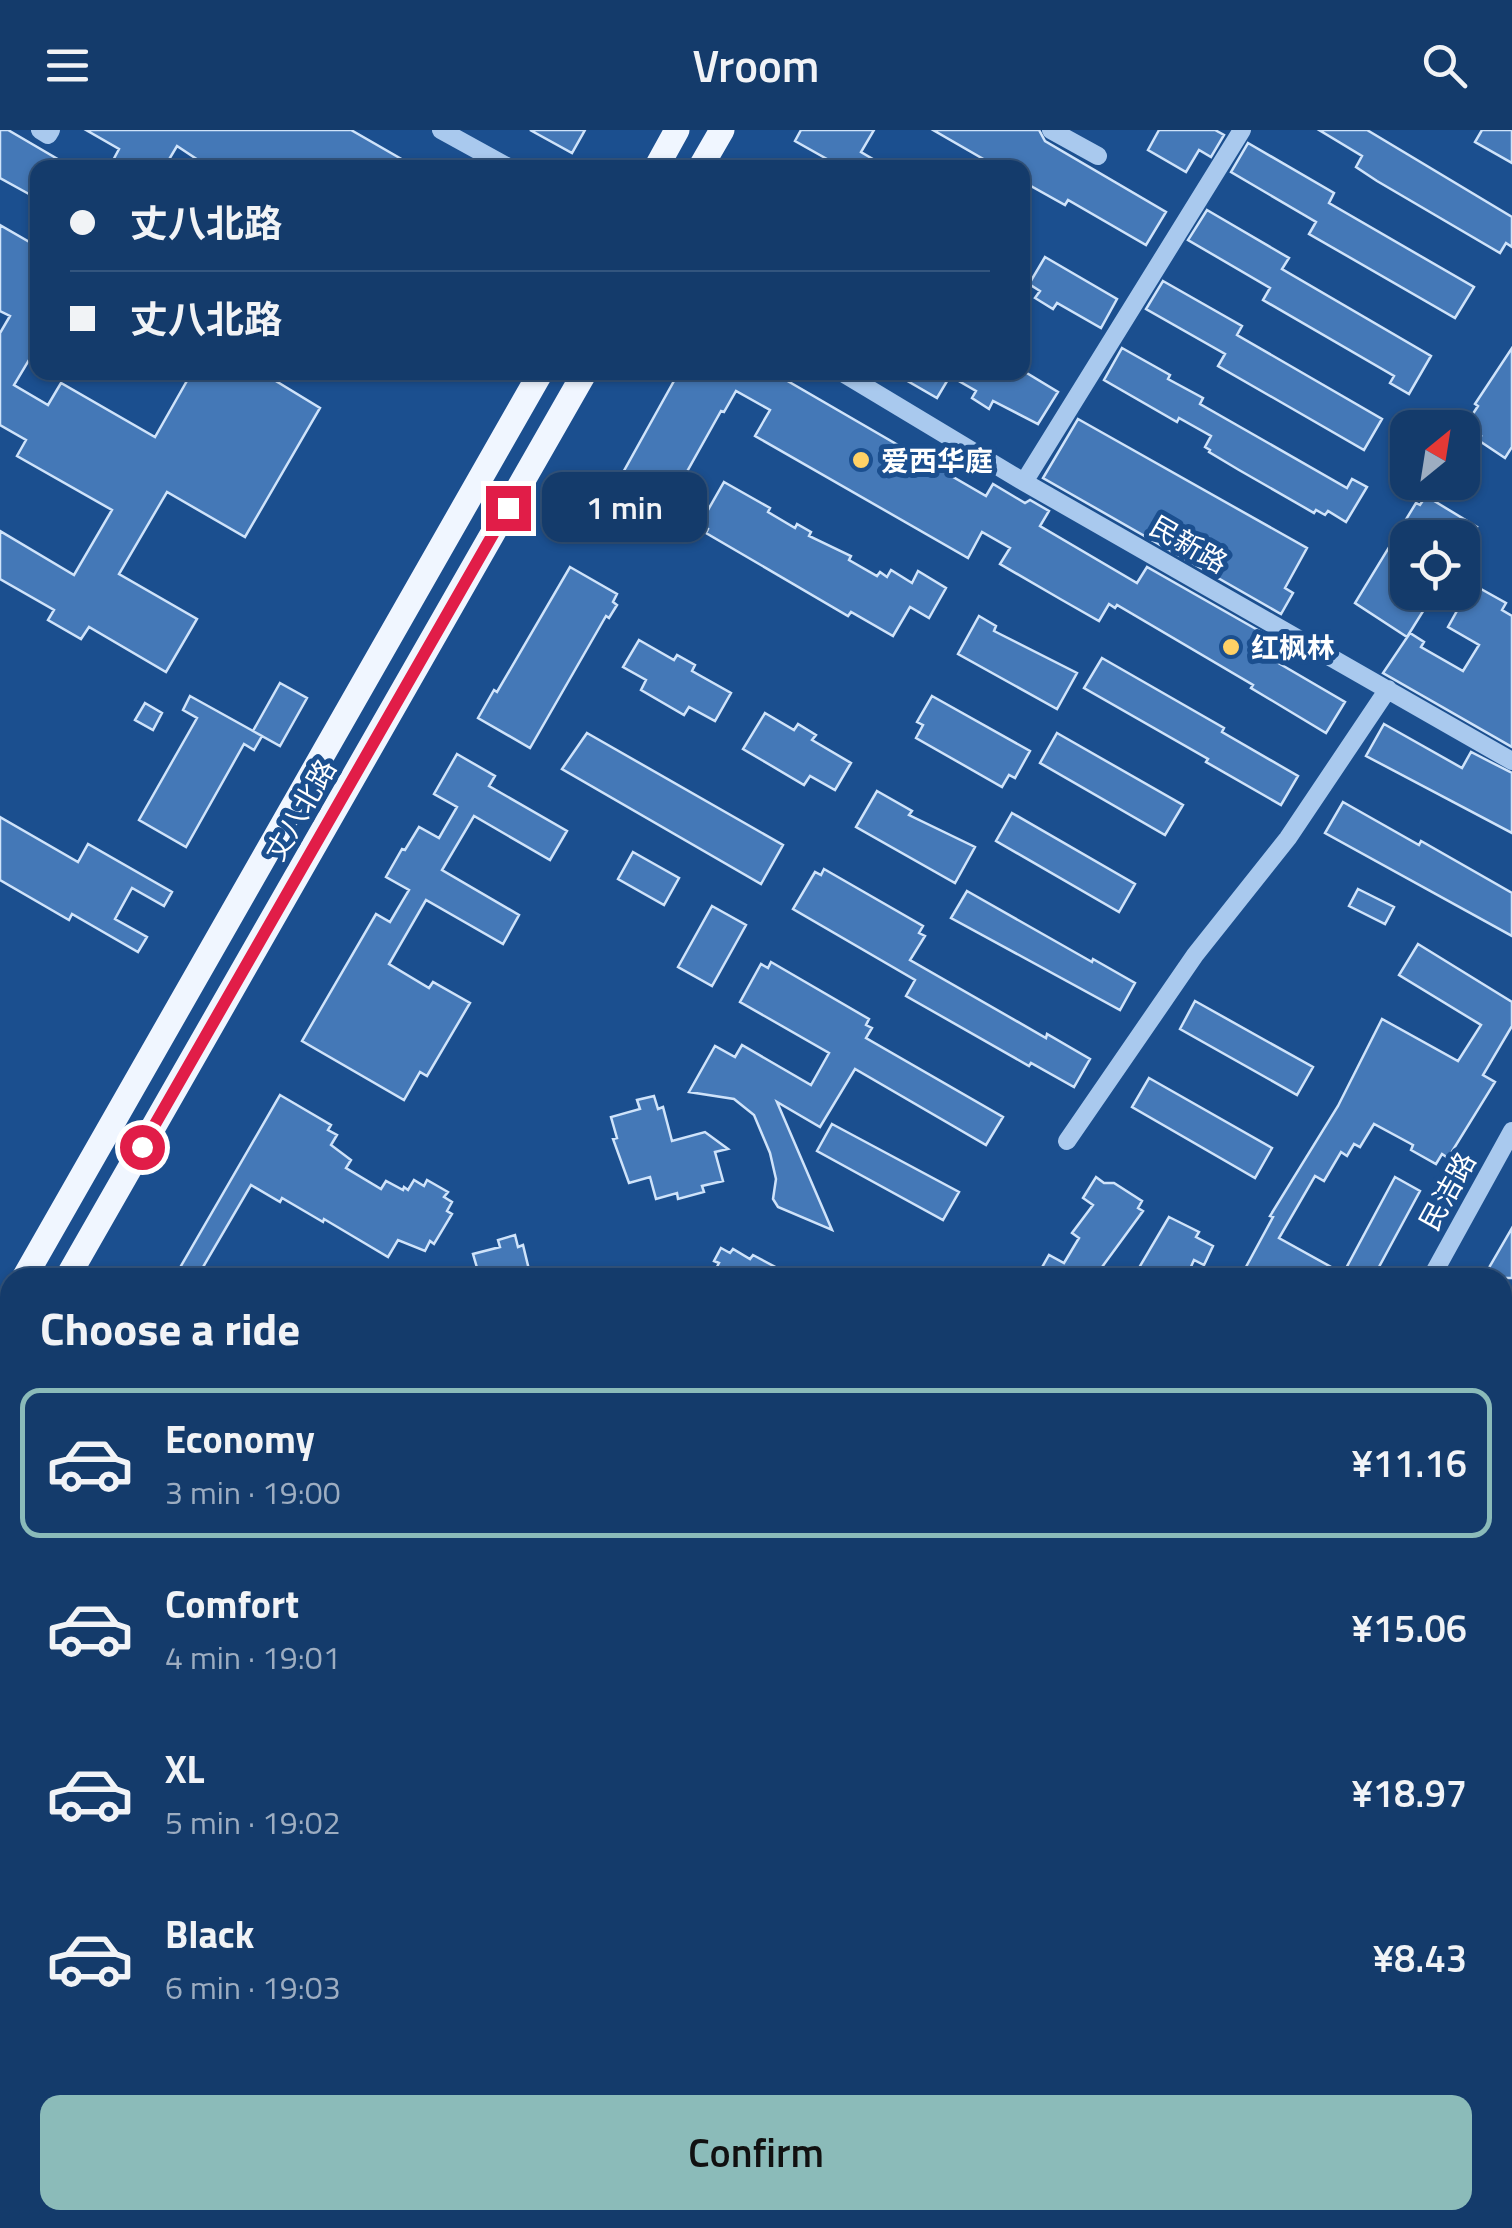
<!DOCTYPE html>
<html lang="en">
<head>
<meta charset="utf-8">
<style>
	:root { --surface:#143b6b; --page:#1d4271; --text:#f1f3f6; --muted:#9dadc1; --line:#33557e; --accent:#8bbbb9 }
	body { margin:0; font-family:"Titillium Web","Noto Sans SC",sans-serif; background:var(--page); color:var(--text); height:100vh; display:flex; flex-direction:column; font-size:38px; white-space:nowrap }
	* { box-sizing:border-box; margin:0 }
	p { font-size:32px; color:var(--muted) }
	.icon { flex:none; width:55px; height:55px; fill:none; stroke:currentColor; stroke-width:2; stroke-linecap:round; stroke-linejoin:round }
	.map { position:relative; flex:1; overflow:hidden }
	.details { position:absolute; left:0px; top:1138px; width:1512px; height:962px; display:flex; flex-direction:column; background:var(--surface); border-radius:30px 30px 0 0; box-shadow:0 2px 8px #0004,0 0 0 2px var(--line) }
	.details>* { flex:none }
	.hud { position:absolute; left:30px; top:30px; width:1000px; height:220px; border-radius:20px; box-shadow:0 2px 8px #0004,0 0 0 2px var(--line); display:grid; align-content:center; height:220px; padding:0 40px; background:var(--surface) }
	.needle { width:65px; rotate:30deg }
	.controls { position:absolute; left:1390px; top:280px; display:grid; gap:20px }
	.controls a { display:grid; place-items:center; width:90px; height:90px; border-radius:20px; background:var(--surface); box-shadow:0 2px 8px #0004,0 0 0 2px var(--line); font-size:50px }
	.end { position:absolute; width:45px; height:45px; margin:-22px; border:12px solid #e11d48; background:#fff; box-shadow:0 0 0 5px #fff }
	.from { border-radius:50% }
	.bubble { position:absolute; height:70px; border-radius:20px; background:var(--surface); box-shadow:0 2px 8px #0004,0 0 0 2px var(--line); font-size:32px; font-weight:600; line-height:70px; text-align:center }
	.hud b { display:flex; align-items:center; gap:35px; height:95px; font-size:38px }
	.hud b+b { border-top:2px solid var(--line) }
	.hud i { width:25px; height:25px; background:var(--text) }
	ul { padding:0; list-style:none }
	li { display:flex; align-items:center; gap:30px; height:150px; margin:0 20px 15px; padding:0 20px; border:5px solid transparent; border-radius:20px }
	li div { flex:1 }
	li b { display:block; font-size:38px }
	li em { font-style:normal; font-weight:600 }
	li.current { border-color:var(--accent) }
	li>.icon { width:90px; height:90px; stroke-width:1.5 }
	h2 { padding:0 40px; font-size:45px; line-height:120px }
	.cta { display:flex; gap:20px; margin-top:auto; padding:20px 40px }
	.cta a { flex:1; height:115px; border-radius:20px; background:var(--accent); color:#111; font-size:40px; font-weight:600; line-height:115px; text-align:center }
	header { display:flex; justify-content:space-between; align-items:center; height:130px; padding:0 40px; background:var(--surface); font-size:45px; font-weight:600 }
	.map>svg:first-child { display:block }
	.building { fill:#4478b7; stroke:#cfe3fa; stroke-width:2.5 }
	.lines { fill:none; stroke-linecap:round; stroke-linejoin:round }
	.minor { stroke:#a9c9ee; stroke-width:18 }
	.major { stroke:#f0f6ff; stroke-width:25 }
	.route { stroke:#e11d48; stroke-width:12 }
	.poi-dot { fill:#ffd166; stroke:#1b4f8f; stroke-width:4 }
	.labels { text-anchor:middle; dominant-baseline:central; stroke-width:10; stroke-linejoin:round; paint-order:stroke }
	.poi-label { font-size:28px; font-weight:bold; fill:#fff; stroke:#1b4f8f; text-anchor:start }
	.street-label { font-size:28px; fill:#fff; stroke:#1b4f8f }
</style>
</head>
<body>
<header><svg class="icon" aria-label="menu" viewBox="0 0 24 24"><path d="M4 6h16M4 12h16M4 18h16"/></svg>Vroom<svg class="icon" aria-label="search" viewBox="0 0 24 24"><circle cx="10" cy="10" r="6"/><path d="M15 15l6 6"/></svg></header>
<div class="map">
<svg width="1512" height="2098" viewBox="0 0 1512 2098">
	<rect width="100%" height="100%" fill="#1b4f8f"/>
	<path class="building" d="M0 0H8L73 38H38V69L0 48Z
		M86 0H351L417 38H198L201 32 177 16 164 38H109L119 19Z
		M530 0H585L572 23Z
		M801 0H874L861 22 888 38H843L795 11Z
		M933 0H1039L1045 11 1166 82 1146 115 1068 70 1065 75 1022 51V38H999Z
		M1159 0H1215L1224 5 1211 27 1199 20 1186 42 1148 20Z
		M1319 0H1367L1512 87V117L1506 113 1500 123 1377 51 1356 37 1362 26Z
		M1482 0H1512V33L1475 12Z
		M1248 13 1334 63 1329 73 1474 157 1455 188 1309 104 1316 92 1231 42Z
		M1207 80 1289 128 1282 139 1431 226 1409 264 1390 253 1394 246 1263 170 1270 158 1188 110Z
		M0 95 38 117V215L14 255 48 275 61 253 155 307 192 242H261L320 278 245 407 167 362 119 444 197 489 166 542 89 497 81 509 48 490 54 480 0 449V401L74 445 112 380 17 326 26 310 0 295V203L10 186 0 181Z
		M1045 127 1117 169 1101 198 1057 173 1053 179 1035 168 1040 161 1029 154Z
		M1163 151 1242 196 1237 205 1382 289 1364 320 1218 236 1225 224 1146 179Z
		M1122 218 1170 245 1168 249 1203 268 1200 274 1347 358 1352 349 1367 357 1346 392 1328 381 1325 385 1316 380 1314 383 1239 340 1209 322 1210 320 1205 317 1211 306 1179 288 1177 292 1104 250Z
		M1512 218V317L1505 328 1478 310 1481 306 1465 296 1478 276 1475 274Z
		M679 242H772L986 366 993 354 1025 373 1030 370 1049 381 1040 396 1137 453 1147 437 1277 511 1268 527 1345 572 1326 603 1251 558 1253 555 1117 475 1115 478 1109 474 1099 491 1062 470 1000 434 1010 418 982 402 968 428 755 306 770 280 736 261 724 282 721 281 661 388 644 407 601 382Z
		M892 242H1025L1058 262 1038 294 993 271 989 279 972 268 976 261 950 246 937 268Z
		M1078 289 1307 418 1285 458 1293 463 1281 484 1043 348Z
		M724 352 770 378 768 382 795 398 797 394 811 402 809 406 851 426 849 430 877 446 880 442 887 447 891 440 912 453 918 441 946 458 929 488 910 477 893 506 851 482 848 486 706 403 708 399 700 394Z
		M1426 366 1477 397 1470 408H1408V462H1435L1407 507 1355 473 1416 373 1420 375Z
		M570 437 617 464 613 472 617 475 609 488 606 486 530 618 478 588 494 560 497 562Z
		M1472 454 1506 473 1502 480 1512 486V617L1383 543 1410 503 1424 512 1421 517 1463 541 1479 515 1448 497Z
		M979 486 996 496 994 501 1077 543 1057 579 958 524Z
		M639 510 674 530 677 525 695 535 692 541 731 563 715 591 689 577 684 585 641 560 646 550 623 537Z
		M1102 528 1224 598 1222 602 1298 646 1281 675 1206 632 1208 629 1084 558Z
		M280 553 307 568 280 616 253 601Z
		M190 566 262 606 254 620 244 614 186 717 139 690 197 588 183 580Z
		M932 566 1030 621 1015 648 1009 645 1002 657 916 608 923 595 917 592Z
		M145 573 162 583 153 600 135 590Z
		M765 583 794 600 798 594 816 605 812 610 851 633 835 660 810 646 804 655 743 619Z
		M1384 594 1462 638 1471 622 1512 643V703L1366 626Z
		M587 603 783 715 761 754 562 639Z
		M1057 603 1183 675 1165 705 1040 633Z
		M457 624 495 646 489 656 567 701 550 730 474 686 442 740 519 785 503 814 426 770 389 834 429 858 433 852 470 873 427 946 420 942 404 970 302 911 376 784 390 792 409 760 386 747 402 719 405 720 419 697 439 708 457 677 434 664Z
		M877 661 912 681 909 685 975 717 955 753 856 697Z
		M1343 672 1419 715 1421 711 1512 763V806L1325 703Z
		M1012 683 1135 754 1119 782 996 711Z
		M0 687 78 732 88 714 172 762 164 776 132 758 115 789 147 807 138 822 72 784 69 790 0 750Z
		M633 722 679 748 664 775 618 749Z
		M824 739 923 796 919 803 925 806 910 830 1046 908 1047 904 1090 929 1074 957 1031 933 1029 936 906 866 915 850 793 779 815 742 821 745Z
		M1358 759 1394 777 1385 794 1349 776Z
		M967 761 1092 832 1093 829 1135 853 1120 880 951 788Z
		M712 776 746 795 712 856 678 837Z
		M1418 814 1512 872V896L1483 945 1495 952 1448 1028 1442 1024 1436 1034 1411 1020 1413 1015 1374 994 1360 1017 1354 1014 1347 1026 1341 1022 1324 1051 1315 1046 1279 1108 1351 1148H1240L1273 1087 1270 1086 1338 976 1382 889 1458 931 1481 895 1399 845Z
		M771 832 869 889 866 895 872 898 866 908 1003 987 986 1015 855 939 820 997 777 972 832 1100 778 1077 773 1069 776 1049 770 1023 754 985 734 969 689 962 715 916 735 927 742 915 811 955 829 923 740 872 761 834 768 838Z
		M1195 871 1313 937 1297 965 1180 899Z
		M1149 948 1272 1018 1255 1048 1132 977Z
		M280 965 331 995 328 1000 337 1005 331 1015 351 1030 346 1038 381 1059 386 1051 403 1060 404 1057 408 1060 414 1050 424 1056 427 1050 448 1062 444 1067 452 1072 447 1081 452 1084 434 1114 430 1111 425 1121 398 1110 388 1127 324 1089 323 1092 282 1068 280 1072 251 1055 203 1137 221 1148H174Z
		M654 966 658 979 663 977 672 1011 705 1002 728 1019 715 1022 723 1051 702 1056 704 1062 678 1069 677 1063 656 1069 650 1047 629 1053 613 1009 617 1008 611 987 640 979 637 970Z
		M832 994 959 1062 943 1090 817 1021Z
		M1096 1047 1104 1053H1114L1142 1071 1138 1078 1143 1081 1094 1148H1036L1049 1125 1064 1133 1079 1108 1072 1103 1093 1075 1083 1068Z
		M1395 1047 1420 1061 1373 1148H1354L1344 1142Z
		M1169 1087 1199 1102 1196 1107 1213 1116 1204 1135 1194 1130 1186 1148H1133Z
		M1512 1098V1148H1483Z
		M515 1105 518 1117 523 1115 531 1148H480L473 1124 500 1117 498 1110Z
		M721 1118 730 1123 733 1119 750 1129 753 1125 796 1148H711L719 1133 714 1131Z"/>
	<g class="lines">
		<path class="minor" d="M40 0 48 5 51 0
			M441 0 510 38
			M1051 0 1098 26
			M841 242 1024 352 1512 631
			M1024 352 1242 0
			M1067 1011 1195 825 1288 708 1388 559
			M1431 1148 1512 1001
			M1502 1536 1512 1532
			M1502 1851 1512 1857
			M369 2090V2098
			M1456 2098 1461 2090"/>
		<path class="major" d="M656 38 677 0
			M700 38 722 0
			M24 1148 541 242
			M67 1148 585 242
			M0 1190 10 1172
			M0 1262 10 1244
			M1502 2056 1512 2062
			M1502 2090 1512 2095"/>
	</g>
	<g class="lines">
		<path class="route" d="M142 1017 508 378"/>
	</g>
	<g class="poi-dot">
		<circle cx="861" cy="330" r="10"/>
		<circle cx="1231" cy="517" r="10"/>
	</g>
	<g class="labels">
		<g class="poi-label">
			<text x="881" y="330">爱西华庭</text>
			<text x="1251" y="517">红枫林</text>
		</g>
		<g class="street-label">
			<text transform="translate(1189 414) rotate(30)">民新路</text>
			<text transform="translate(300 680) rotate(-60)">丈八北路</text>
			<text transform="translate(1447 1061) rotate(-61)">民洁路</text>
		</g>
	</g>
</svg>
<div class="controls">
<a><svg class="needle" viewBox="-14 -14 28 28"><path d="M0-13l5 13h-10z" fill="#e53935"/><path d="M0 13l5-13h-10z" fill="#9dadc1"/></svg></a>
<a><svg class="icon" aria-label="locate" viewBox="0 0 24 24"><circle cx="12" cy="12" r="6"/><path d="M12 2v4M12 18v4M2 12h4M18 12h4"/></svg></a>
</div>
<i class="end from" style="left:142px;top:1017px"></i>
<i class="end" style="left:508px;top:378px"></i>
<div class="bubble" style="left:542px;top:342px;width:165px">1 min</div>
<div class="hud">
<b><i class="from"></i>丈八北路</b>
<b><i></i>丈八北路</b>
</div>
<section class="details">
<h2>Choose a ride</h2>
<ul>
<li class="current"><svg class="icon" aria-label="car" viewBox="0 0 24 24"><path d="M5 17H2v-5l4-1 3-4h7l3 4 3 1v5h-3M9 17h6M6 11h13"/><circle cx="7" cy="17" r="2"/><circle cx="17" cy="17" r="2"/></svg><div><b>Economy</b><p>3 min · 19:00</p></div><em>¥11.16</em></li>
<li><svg class="icon" aria-label="car" viewBox="0 0 24 24"><path d="M5 17H2v-5l4-1 3-4h7l3 4 3 1v5h-3M9 17h6M6 11h13"/><circle cx="7" cy="17" r="2"/><circle cx="17" cy="17" r="2"/></svg><div><b>Comfort</b><p>4 min · 19:01</p></div><em>¥15.06</em></li>
<li><svg class="icon" aria-label="car" viewBox="0 0 24 24"><path d="M5 17H2v-5l4-1 3-4h7l3 4 3 1v5h-3M9 17h6M6 11h13"/><circle cx="7" cy="17" r="2"/><circle cx="17" cy="17" r="2"/></svg><div><b>XL</b><p>5 min · 19:02</p></div><em>¥18.97</em></li>
<li><svg class="icon" aria-label="car" viewBox="0 0 24 24"><path d="M5 17H2v-5l4-1 3-4h7l3 4 3 1v5h-3M9 17h6M6 11h13"/><circle cx="7" cy="17" r="2"/><circle cx="17" cy="17" r="2"/></svg><div><b>Black</b><p>6 min · 19:03</p></div><em>¥8.43</em></li>
</ul>
<div class="cta"><a>Confirm</a></div>
</section>
</div>
</body>
</html>
